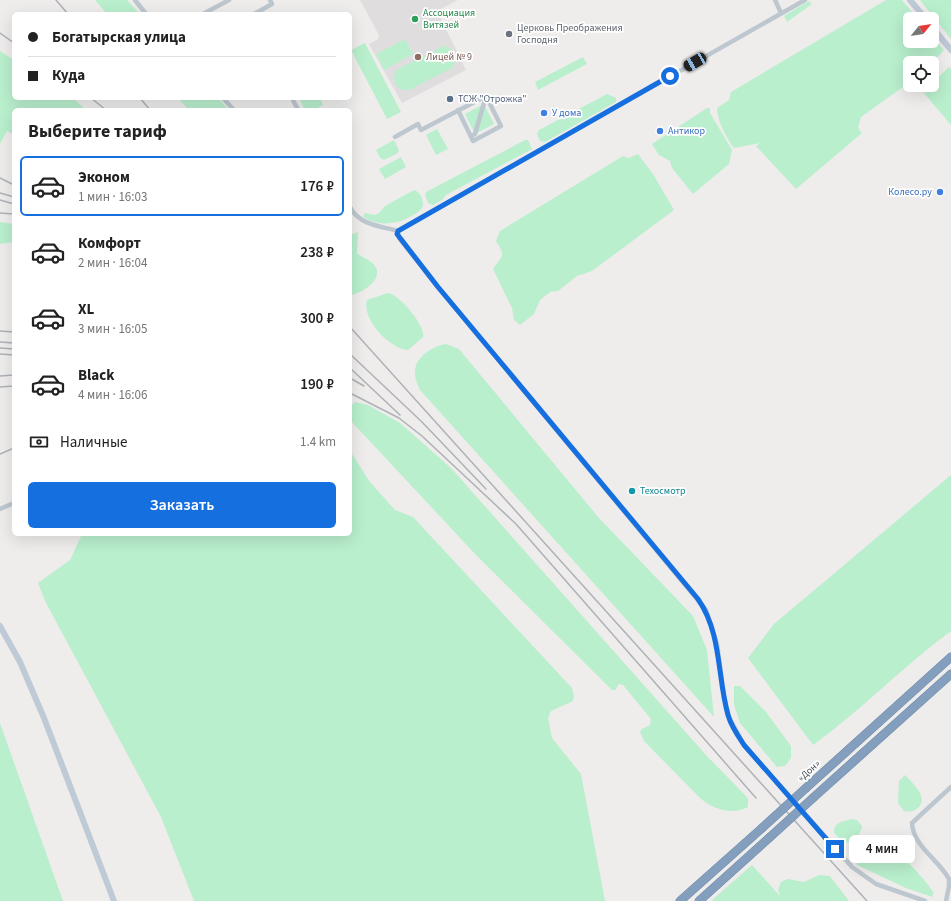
<!DOCTYPE html>
<html lang="ru">
<head>
<meta charset="utf-8">
<style>
	:root { --surface:#fff; --page:#f6f6f6; --text:#222; --muted:#767676; --line:#e0e0e0; --accent:#166fdf }
	body { margin:0; font-family:"Source Sans 3",sans-serif; background:var(--page); color:var(--text); height:100vh; display:flex; flex-direction:column; font-size:15px; white-space:nowrap }
	* { box-sizing:border-box; margin:0 }
	p { font-size:13px; color:var(--muted) }
	.icon { flex:none; width:22px; height:22px; fill:none; stroke:currentColor; stroke-width:2; stroke-linecap:round; stroke-linejoin:round }
	.map { position:relative; flex:1; overflow:hidden }
	.side { position:absolute; left:12px; top:108px; width:340px; height:428px; display:flex; flex-direction:column; background:var(--surface); border-radius:6px; box-shadow:0 4px 16px #0002 }
	.side>* { flex:none }
	.banner { position:absolute; left:12px; top:12px; width:340px; height:88px; border-radius:6px; box-shadow:0 4px 16px #0002; display:grid; align-content:center; height:88px; padding:0 16px; background:var(--surface) }
	.needle { width:26px; rotate:60deg }
	.tools { position:absolute; left:903px; top:12px; display:grid; gap:8px }
	.tools a { display:grid; place-items:center; width:36px; height:36px; border-radius:6px; background:var(--surface); box-shadow:0 4px 16px #0002; font-size:20px }
	.end { position:absolute; width:18px; height:18px; margin:-9px; border:5px solid #166fdf; background:#fff; box-shadow:0 0 0 2px #fff }
	.from { border-radius:50% }
	.bubble { position:absolute; height:28px; border-radius:6px; background:var(--surface); box-shadow:0 4px 16px #0002; font-size:13px; font-weight:600; line-height:28px; text-align:center }
	.car { position:absolute; width:12px; height:24px; margin:-12px -6px; border-radius:5px; box-shadow:0 0 3px 1px #0007; background:linear-gradient(#222 24%,#8ab4d8 0 40%,#222 0 76%,#8ab4d8 0 86%,#222 0) }
	.banner b { display:flex; align-items:center; gap:14px; height:38px; font-size:15px }
	.banner b+b { border-top:1px solid var(--line) }
	.banner i { width:10px; height:10px; background:var(--text) }
	ul { padding:0; list-style:none }
	li { display:flex; align-items:center; gap:12px; height:60px; margin:0 8px 6px; padding:0 8px; border:2px solid transparent; border-radius:6px }
	li div { flex:1 }
	li b { display:block; font-size:15px }
	li em { font-style:normal; font-weight:600 }
	li.selected { border-color:var(--accent) }
	li>.icon { width:36px; height:36px; stroke-width:1.5 }
	h2 { padding:0 16px; font-size:18px; line-height:48px }
	.pay { display:flex; align-items:center; gap:10px; height:44px; padding:0 16px; font-size:15px }
	.pay p { margin-inline-start:auto }
	.button { display:flex; gap:8px; margin-top:auto; padding:8px 16px }
	.button a { flex:1; height:46px; border-radius:6px; background:var(--accent); color:#fff; font-size:16px; font-weight:600; line-height:46px; text-align:center }
	.map>svg:first-child { display:block }
	.education { fill:#e0ddde }
	.green { fill:#b9efcd }
	.lines { fill:none; stroke-linecap:round; stroke-linejoin:round }
	.highway-casing { stroke:#6e8aa8; stroke-width:9 }
	.street { stroke:#bdc7cf; stroke-width:4.5 }
	.secondary { stroke:#becad6; stroke-width:6 }
	.highway { stroke:#839fbd; stroke-width:8 }
	.rail { stroke:#aeb2b7; stroke-width:1.5 }
	.highway-bridge-casing { stroke:#6e8aa8; stroke-width:9; stroke-linecap:butt }
	.highway-bridge { stroke:#839fbd; stroke-width:8 }
	.route { stroke:#166fdf; stroke-width:5 }
	.leisure-dot { fill:#2e9e5b; stroke:#fff; stroke-width:1.5 }
	.worship-dot { fill:#6b7280; stroke:#fff; stroke-width:1.5 }
	.education-dot { fill:#8d6e63; stroke:#fff; stroke-width:1.5 }
	.service-dot { fill:#5c6f8a; stroke:#fff; stroke-width:1.5 }
	.shop-dot { fill:#3f7fe0; stroke:#fff; stroke-width:1.5 }
	.culture-dot { fill:#0f9aa8; stroke:#fff; stroke-width:1.5 }
	.labels { text-anchor:middle; dominant-baseline:central; stroke-width:3.5; stroke-linejoin:round; paint-order:stroke }
	.leisure-label { font-size:10px; fill:#27864d; stroke:#fff; text-anchor:start }
	.worship-label { font-size:10px; fill:#5b616d; stroke:#fff; text-anchor:start }
	.education-label { font-size:10px; fill:#785e54; stroke:#fff; text-anchor:start }
	.service-label { font-size:10px; fill:#4e5e75; stroke:#fff; text-anchor:start }
	.shop-label { font-size:10px; fill:#366cbe; stroke:#fff; text-anchor:start }
	.culture-label { font-size:10px; fill:#0d838f; stroke:#fff; text-anchor:start }
	.street-label { font-size:10px; fill:#45505a; stroke:#fff }
</style>
</head>
<body>
<div class="map">
<svg width="951" height="901" viewBox="0 0 951 901">
	<rect width="100%" height="100%" fill="#efecec"/>
	<path class="education" d="M360 0H458L437 11 466 70 402 103 369 44 378 39 379 35Z"/>
	<path class="green" d="M95 0H127L140 14H107Z
		M886 0H902L918 19H910V41H932V36L944 50 932 63H910V82L861 117 858 128 862 133 796 189 756 146 760 143 734 148C725 135 718 123 717 108L729 100 731 92Z
		M920 0H951V39Z
		M809 1 812 4 787 22 784 16Z
		M405 39 413 54 384 70 376 54Z
		M365 43 401 112 387 119 351 50Z
		M444 46C455 49 459 59 452 68L409 90C400 91 395 87 394 78L395 72 400 68Z
		M0 51 14 60V98H73L86 110H14V135L7 131 0 144Z
		M583 57 587 64 538 90 535 82Z
		M949 67 951 69V125L923 92Z
		M607 94 616 98V102L545 142 540 141 537 134 539 130Z
		M178 98H218L229 110H189Z
		M299 98H320L323 105 314 110H305Z
		M484 104 494 124 475 134 465 114Z
		M707 108H710V113L732 150 729 164 693 194 672 168 670 161 659 155 652 144Z
		M437 129 448 149 436 155 426 135Z
		M394 140 399 150 398 153 384 160 380 158 376 150Z
		M525 140H528L532 149 446 195 442 200 433 205 428 203 425 195 426 192Z
		M638 154 653 174 674 210 592 271 577 276 558 291 550 292 540 300 534 314 520 325 514 320 512 308 493 269C503 254 506 257 496 241L500 231 623 156 629 158Z
		M401 157 406 167 385 179 379 169Z
		M414 190C421 192 425 202 422 208 407 223 382 229 363 217L365 213 375 215 379 213 385 206Z
		M0 222 14 224V242L0 244Z
		M358 232 357 253C362 258 370 259 375 266 384 279 363 293 351 295L350 235Z
		M388 293C399 294 426 326 423 337L408 350C390 349 361 319 367 300Z
		M446 344 459 349 599 518 693 616 707 650 714 717 420 390C418 385 414 377 415 371 416 356 433 346 446 344Z
		M355 402 368 405 400 423 451 468 706 755 744 794 748 799V807C732 815 715 810 701 799L644 741 640 732 642 729 650 725 651 719 623 685 619 684 615 690H612L477 556 350 420V407Z
		M350 451 370 482 395 510 413 517 572 688 574 696 573 701 551 711 548 718 552 738 581 774 605 901H194L161 817 45 601 38 583 70 560 82 534H350Z
		M951 475V631C903 666 862 710 813 745L748 658 774 624Z
		M734 686H740L766 712 791 746V758L785 766 777 767 740 723 734 705Z
		M0 723 63 901H0Z
		M905 775C913 784 928 796 919 807 914 812 910 812 904 811L898 803 899 781Z
		M851 819 857 820 862 826C861 835 853 842 844 843L834 833C834 822 842 822 851 819Z
		M865 845C871 845 878 844 884 845 899 850 925 879 934 893L932 897 906 888 857 865 855 856Z
		M752 865 780 896 778 890 781 882 788 879 804 882 819 875 830 876 849 901H711Z"/>
	<g class="lines">
		<defs>
			<path id="highway" d="M806 788 951 657
				M814 797 951 674
				M680 901 761 829
				M699 901 769 838"/>
		</defs>
		<use href="#highway" class="highway-casing"/>
		<path class="street" d="M135 0 146 14
			M775 0 781 13
			M203 14 229 0
			M254 14 272 4 270 0
			M223 98 234 110
			M292 98 298 110
			M471 136 475 134 486 96
			M395 137 418 124 421 130 486 96 501 126 473 141 458 110
			M350 207C359 225 380 226 398 231
			M398 231 399 238 438 287 706 610 717 644 724 696 729 717 744 745 852 867 876 884 925 901
			M398 231 805 0
			M0 509 14 503
			M946 901 949 886V879C939 860 913 846 912 823L951 787"/>
		<path class="secondary" d="M910 0 926 19
			M932 27 951 50
			M0 626 20 662 44 718 114 901"/>
		<use href="#highway" class="highway"/>
		<path class="rail" d="M56 0 68 14
			M0 33 14 43
			M91 98 106 110
			M140 98 150 110
			M0 178 14 185
			M0 193 14 197
			M0 200 14 204
			M0 213 14 214
			M350 327 867 901
			M0 331 14 332
			M0 342 14 343
			M0 348 14 349
			M0 354 14 355
			M350 354 422 422 486 489
			M350 368 400 415
			M0 376 14 375
			M350 378 364 386
			M0 387 14 386
			M350 393 399 418 422 436 516 524 756 798
			M0 454 14 448"/>
		<defs>
			<path id="highway-bridge" d="M761 829 806 788
				M769 838 814 797"/>
		</defs>
		<use href="#highway-bridge" class="highway-bridge-casing"/>
		<use href="#highway-bridge" class="highway-bridge"/>
	</g>
	<g class="lines">
		<path class="route" d="M670 76 398 231 397 234 438 287 698 599C722 634 717 676 728 715 731 726 738 736 744 745L835 849"/>
	</g>
	<circle class="leisure-dot" cx="415" cy="19" r="4"/>
	<circle class="worship-dot" cx="509" cy="34" r="4"/>
	<circle class="education-dot" cx="418" cy="57" r="4"/>
	<circle class="service-dot" cx="450" cy="99" r="4"/>
	<g class="shop-dot">
		<circle cx="544" cy="113" r="4"/>
		<circle cx="660" cy="131" r="4"/>
		<circle cx="940" cy="192" r="4"/>
	</g>
	<circle class="culture-dot" cx="632" cy="491" r="4"/>
	<g class="labels">
		<g class="leisure-label">
			<text x="423" y="13">Ассоциация<tspan x="423" dy="12">Витязей</tspan></text>
		</g>
		<g class="worship-label">
			<text x="517" y="28">Церковь Преображения<tspan x="517" dy="12">Господня</tspan></text>
		</g>
		<g class="education-label">
			<text x="426" y="57">Лицей № 9</text>
		</g>
		<g class="service-label">
			<text x="458" y="99">ТСЖ "Отрожка"</text>
		</g>
		<g class="shop-label">
			<text x="552" y="113">У дома</text>
			<text x="668" y="131">Антикор</text>
			<text x="932" y="192" text-anchor="end">Колесо.ру</text>
		</g>
		<g class="culture-label">
			<text x="640" y="491">Техосмотр</text>
		</g>
		<g class="street-label">
			<text transform="translate(809 771) rotate(-42)">«Дон»</text>
		</g>
	</g>
</svg>
<div class="tools">
<a><svg class="needle" viewBox="-14 -14 28 28"><path d="M0-13l5 13h-10z" fill="#e53935"/><path d="M0 13l5-13h-10z" fill="#767676"/></svg></a>
<a><svg class="icon" aria-label="locate" viewBox="0 0 24 24"><circle cx="12" cy="12" r="6"/><path d="M12 2v4M12 18v4M2 12h4M18 12h4"/></svg></a>
</div>
<i class="end from" style="left:670px;top:76px"></i>
<i class="end" style="left:835px;top:849px"></i>
<div class="bubble" style="left:849px;top:835px;width:66px">4 мин</div>
<i class="car" style="left:695px;top:62px;rotate:240deg"></i>
<div class="banner">
<b><i class="from"></i>Богатырская улица</b>
<b><i></i>Куда</b>
</div>
<section class="side">
<h2>Выберите тариф</h2>
<ul>
<li class="selected"><svg class="icon" aria-label="car" viewBox="0 0 24 24"><path d="M5 17H2v-5l4-1 3-4h7l3 4 3 1v5h-3M9 17h6M6 11h13"/><circle cx="7" cy="17" r="2"/><circle cx="17" cy="17" r="2"/></svg><div><b>Эконом</b><p>1 мин · 16:03</p></div><em>176 ₽</em></li>
<li><svg class="icon" aria-label="car" viewBox="0 0 24 24"><path d="M5 17H2v-5l4-1 3-4h7l3 4 3 1v5h-3M9 17h6M6 11h13"/><circle cx="7" cy="17" r="2"/><circle cx="17" cy="17" r="2"/></svg><div><b>Комфорт</b><p>2 мин · 16:04</p></div><em>238 ₽</em></li>
<li><svg class="icon" aria-label="car" viewBox="0 0 24 24"><path d="M5 17H2v-5l4-1 3-4h7l3 4 3 1v5h-3M9 17h6M6 11h13"/><circle cx="7" cy="17" r="2"/><circle cx="17" cy="17" r="2"/></svg><div><b>XL</b><p>3 мин · 16:05</p></div><em>300 ₽</em></li>
<li><svg class="icon" aria-label="car" viewBox="0 0 24 24"><path d="M5 17H2v-5l4-1 3-4h7l3 4 3 1v5h-3M9 17h6M6 11h13"/><circle cx="7" cy="17" r="2"/><circle cx="17" cy="17" r="2"/></svg><div><b>Black</b><p>4 мин · 16:06</p></div><em>190 ₽</em></li>
</ul>
<div class="pay"><svg class="icon" aria-label="cash" viewBox="0 0 24 24"><path d="M3 7h18v10H3z"/><circle cx="12" cy="12" r="2"/></svg>Наличные<p>1.4 km</p></div>
<div class="button"><a>Заказать</a></div>
</section>
</div>
</body>
</html>
